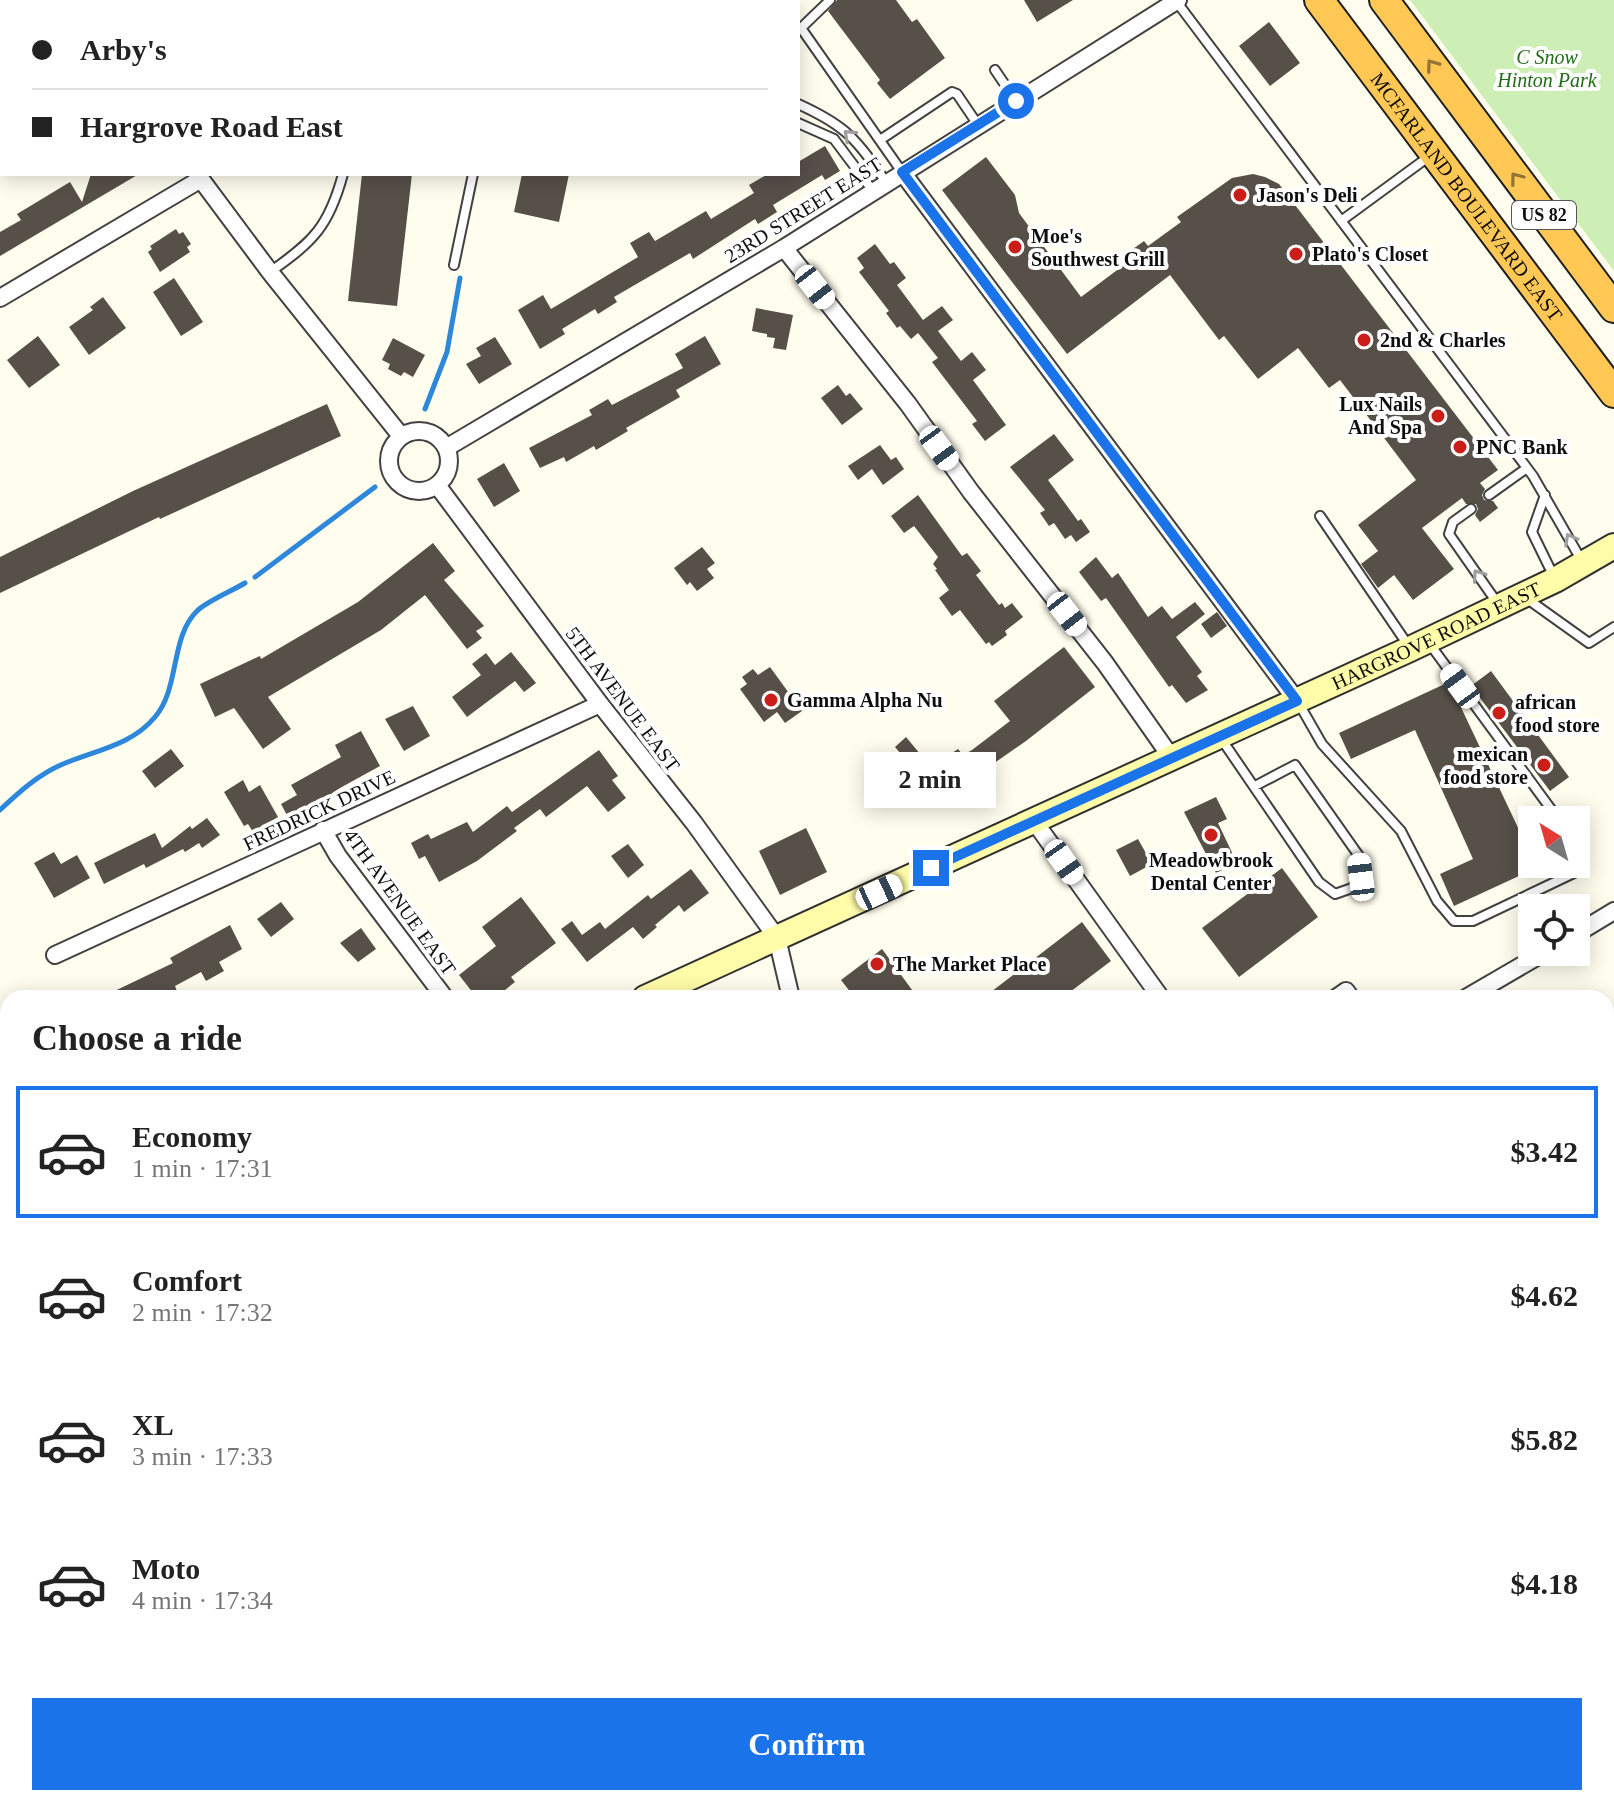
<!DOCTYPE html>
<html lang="en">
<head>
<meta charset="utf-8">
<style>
	:root { --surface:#fff; --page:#f2f2f2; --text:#222; --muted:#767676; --line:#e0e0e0; --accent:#1a73e8 }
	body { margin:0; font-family:"Times New Roman",serif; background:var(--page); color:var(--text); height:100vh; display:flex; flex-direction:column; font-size:30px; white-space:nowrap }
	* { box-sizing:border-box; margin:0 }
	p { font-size:26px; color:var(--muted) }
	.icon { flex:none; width:44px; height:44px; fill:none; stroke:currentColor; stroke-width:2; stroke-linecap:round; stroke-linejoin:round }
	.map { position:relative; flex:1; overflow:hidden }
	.drawer { position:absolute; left:0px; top:990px; width:1614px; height:816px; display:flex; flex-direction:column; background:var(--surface); border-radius:24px 24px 0 0; box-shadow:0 4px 20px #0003 }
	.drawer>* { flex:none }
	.banner { position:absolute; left:0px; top:0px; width:800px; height:176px; box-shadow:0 4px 20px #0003; display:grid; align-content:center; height:176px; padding:0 32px; background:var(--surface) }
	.needle { width:52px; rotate:323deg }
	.buttons { position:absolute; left:1518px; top:806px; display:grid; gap:16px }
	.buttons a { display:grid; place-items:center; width:72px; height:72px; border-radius:0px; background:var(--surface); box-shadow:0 4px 20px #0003; font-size:40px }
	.end { position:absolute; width:36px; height:36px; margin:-18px; border:10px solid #1a73e8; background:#fff; box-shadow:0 0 0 4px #fff }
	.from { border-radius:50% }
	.bubble { position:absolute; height:56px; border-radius:0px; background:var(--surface); box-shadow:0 4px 20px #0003; font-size:26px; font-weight:700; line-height:56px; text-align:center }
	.car { position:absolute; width:24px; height:48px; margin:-24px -12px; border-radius:10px; box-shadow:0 0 6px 2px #0007; background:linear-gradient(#fff 24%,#345 0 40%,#fff 0 76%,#345 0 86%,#fff 0) }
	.banner b { display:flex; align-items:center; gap:28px; height:76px; font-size:30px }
	.banner b+b { border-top:2px solid var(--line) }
	.banner i { width:20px; height:20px; background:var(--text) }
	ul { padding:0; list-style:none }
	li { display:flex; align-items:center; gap:24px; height:132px; margin:0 16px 12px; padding:0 16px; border:4px solid transparent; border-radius:0px }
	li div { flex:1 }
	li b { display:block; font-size:30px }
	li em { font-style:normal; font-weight:700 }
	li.on { border-color:var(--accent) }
	li>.icon { width:72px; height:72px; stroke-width:1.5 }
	h2 { padding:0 32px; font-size:36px; line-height:96px }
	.button { display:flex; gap:16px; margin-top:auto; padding:16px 32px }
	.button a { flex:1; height:92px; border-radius:0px; background:var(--accent); color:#fff; font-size:32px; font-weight:700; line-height:92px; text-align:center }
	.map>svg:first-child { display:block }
	.green { fill:#cdeeb4 }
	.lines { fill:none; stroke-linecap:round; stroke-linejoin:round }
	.stream { stroke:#2d87da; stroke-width:5 }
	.building { fill:#575049 }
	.service-casing { stroke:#414141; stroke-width:12 }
	.minor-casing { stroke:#414141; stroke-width:20 }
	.tertiary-casing { stroke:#414141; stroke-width:24 }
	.secondary-casing { stroke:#303030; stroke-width:28 }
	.trunk-casing { stroke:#1f1f1f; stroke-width:32 }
	.service { stroke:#fff; stroke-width:8 }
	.minor { stroke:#fff; stroke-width:16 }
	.tertiary { stroke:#fff; stroke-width:20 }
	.secondary { stroke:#fffca9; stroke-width:24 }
	.trunk { stroke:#ffc855; stroke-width:28 }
	.oneway { stroke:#937435 }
	.oneway2 { stroke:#9f9f9f }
	.route { stroke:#1a73e8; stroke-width:10 }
	.poi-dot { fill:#cb1e18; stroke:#fff; stroke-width:3 }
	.labels { text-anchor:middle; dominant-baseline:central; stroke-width:8; stroke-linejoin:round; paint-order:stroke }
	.shield { fill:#fff; stroke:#565656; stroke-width:2 }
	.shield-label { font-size:18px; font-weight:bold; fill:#0e0e0e }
	.park-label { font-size:20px; font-style:italic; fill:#226c18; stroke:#fff }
	.poi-label { font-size:20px; font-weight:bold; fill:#0e0e0e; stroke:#fff; text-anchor:start }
	.street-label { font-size:20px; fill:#0e0e0e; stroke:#fff }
</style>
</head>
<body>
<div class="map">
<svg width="1614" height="1806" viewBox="0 0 1614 1806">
	<rect width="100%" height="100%" fill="#fffdee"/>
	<path class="green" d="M1410 0H1614V271Z"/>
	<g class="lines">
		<path class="stream" d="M425 409 447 352 460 278
			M255 577 375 487
			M0 810C19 792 39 774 63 764 95 750 131 746 155 717 180 688 170 637 197 611 207 601 232 591 245 583
			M1606 1783 1614 1774
			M1586 1806 1593 1798"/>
	</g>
	<path class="building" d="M837 0H896L912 22 917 19 945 58 890 99 877 83 880 80 828 11Z
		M1024 0H1073L1037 22Z
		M1269 22 1300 63 1270 86 1239 46Z
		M825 146 840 171 825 180 822 175 773 205 777 212 758 224 755 219 693 259 690 253 614 297 617 302 598 314 595 309 562 329 565 334 540 349 518 310 543 295 551 309 638 257 630 243 649 232 655 241 706 211 711 219 754 193 749 185 768 174H798V162Z
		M986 157 1015 195 1019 213 1081 297 1124 265 1119 259 1144 241 1148 246 1181 222 1177 217 1232 178 1253 174 1265 177 1279 184 1498 470 1480 483 1485 489 1482 495 1484 500 1493 501 1498 508 1480 522 1475 515 1478 509 1476 504H1466L1462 498 1422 528 1454 569 1413 600 1394 575 1378 588 1361 564 1378 551 1358 525 1416 480 1340 380 1329 388 1298 348 1258 379 1224 336 1219 340 1170 275 1067 354 942 190Z
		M91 174H139L0 256V232L21 220 17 214 70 182 82 202Z
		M362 174H412L397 306 348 301Z
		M522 174H569L559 222 514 212Z
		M176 229 179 234 183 232 191 244 187 247 190 252 160 272 148 252 152 249 150 246Z
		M875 244 890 264 894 262 906 278 897 285 923 320 942 306 953 320 938 331 961 361 972 352 986 370 973 380 1006 425 985 441 972 424 977 421 932 362 938 358 918 333 911 339 900 326 897 328 886 313 889 311 859 272 864 268 857 258Z
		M174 278 203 322 181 336 153 292Z
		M103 297 126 328 89 355 69 327 93 310 90 307Z
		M756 308 793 315 786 350 773 348 775 338 767 337V334L752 331Z
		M38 336 60 365 29 388 7 360Z
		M705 336 721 364 676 390 680 397 626 428 628 431 596 450 594 446 566 462 564 457 540 468 529 448 592 415 589 410 608 399 612 405 683 368 675 354Z
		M495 337 512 364 479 384 466 364 481 356 476 348Z
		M393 338 425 355 413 377 404 372 401 376 388 369 390 364 382 360Z
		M838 385 846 396 850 393 863 409 842 425 821 398Z
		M327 404 341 436 160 519 159 517 0 593V557L133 491Z
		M1054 434 1074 460 1048 480 1078 521 1081 519 1090 532 1076 542 1071 535 1065 539 1054 523 1049 526 1040 513 1045 510 1010 467Z
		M880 445 891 460 896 457 904 469 883 485 872 469 858 480 848 466Z
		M504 463 520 491 494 507 477 479Z
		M918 495 962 556 967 553 981 571 976 575 999 605 1002 603 1005 608 1012 603 1023 617 1005 631 1007 635 992 646 989 642 986 644 960 610 952 616 939 598 949 590 935 570 937 569 933 564 938 557 914 526 904 533 891 516Z
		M433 543 455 571 444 580 484 626 476 631 482 638 467 649 425 595 381 630 268 697 291 729 263 749 234 708 215 717 200 684 260 656 261 659 358 602Z
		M702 547 715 563 707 569 714 578 697 591 690 582 687 585 674 568Z
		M1096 557 1112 578 1118 573 1148 617 1162 606 1172 619 1195 602 1205 614 1176 637 1202 672 1197 676 1208 690 1186 703 1172 685 1169 687 1106 598 1101 601 1079 572Z
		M1217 612 1227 626 1211 638 1201 624Z
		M1064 647 1095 687 1026 741 977 775 970 779 960 766 932 790 934 793 923 802 920 798 915 803 900 785 909 778 893 759 900 753 895 747 906 737 931 767 958 749 963 755 972 750 1010 721 994 701Z
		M511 652 536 683 524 692 515 681 467 717 452 697 481 675 472 664 486 653 495 665Z
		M770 667 802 711 785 723 777 712 764 722 740 689 747 684 742 677 753 669 758 675Z
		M1491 671 1569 777 1550 791 1471 686Z
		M1449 682 1522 836 1532 831V870L1454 906 1440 874 1473 859 1415 730 1351 759 1339 733Z
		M413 706 430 736 404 751 385 719Z
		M361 731 380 766 340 788 331 794 333 797 289 819 281 804 297 795 291 785 341 757 335 745Z
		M171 749 184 766 155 788 142 771Z
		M599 750 618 776 612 780 626 798 608 812 587 786 546 817 540 809 514 828 517 831 477 861 439 882 425 856 419 859 411 843 428 834 431 839 467 822 473 832 507 806 512 812Z
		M243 780 249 792 260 785 278 817 253 832 248 824 244 826 224 792Z
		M1216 797 1227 819 1218 823 1237 863 1216 873 1184 812Z
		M207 818 220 835 202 848 199 843 185 852 183 849 146 868 144 864 104 884 94 863 155 833 162 848 190 826 192 829Z
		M806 828 827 872 780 895 759 851Z
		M1138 839 1152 864 1130 876 1116 850Z
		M628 844 644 865 628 878 611 856Z
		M54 852 61 864 77 855 90 878 54 898 34 863Z
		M1282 868 1318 917 1239 977 1202 928Z
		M691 869 709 893 684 912 679 905 655 925 657 927 643 939 633 927 587 962 561 929 572 921 582 935 600 922 605 929 648 895 651 899Z
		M521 897 556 943 511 977 515 982 495 998H477L459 975 496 946 482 927Z
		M281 902 294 919 271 937 257 919Z
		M1082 922 1111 961 1062 998H983Z
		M230 925 242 949 219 962 224 971 206 981 201 972 175 986 178 994 169 998H100L173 963 170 958Z
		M361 928 376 949 358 962 340 943Z
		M882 949 918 998H855L841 980Z"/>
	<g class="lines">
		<defs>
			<path id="service" d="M830 0 801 28 902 172
				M1176 1 1533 476 1583 563
				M995 70 1016 101
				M798 104C847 126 856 139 886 182
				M798 123 834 139 873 191
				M880 140 952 92 957 94 978 125
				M1341 221 1431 155
				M454 265 473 174
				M270 272C314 241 329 226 343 174
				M1489 495 1527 468
				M1545 495 1532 532 1555 579
				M1471 509 1453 522 1449 534 1498 604
				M1320 516 1410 648
				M1526 598 1589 643 1614 627
				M1429 643 1559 820
				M1298 702 1322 744 1401 831 1437 901 1454 921H1473L1574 873V864
				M1220 737 1319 882 1335 894 1352 888 1361 877 1359 856 1295 765 1255 786"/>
			<path id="minor" d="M65 0 66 2
				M148 2 151 0
				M902 172 1297 701
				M197 174 270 272 401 436
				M784 248 908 404 971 492 1105 663 1171 757
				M0 298 201 179
				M389 461a30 30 0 1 1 60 0a30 30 0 1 1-60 0Z
				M446 448 784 248 1178 0
				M437 485 600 704 694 823 777 938 791 998
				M1034 821 1161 998
				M323 830 338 856 445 998
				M1576 934 1614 911
				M55 955 600 704
				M1336 998 1346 991 1351 998
				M1466 998 1545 952
				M1606 1234 1614 1228
				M0 1400 8 1418
				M1606 1543 1614 1537
				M182 1798 186 1806
				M230 1806 246 1798"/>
			<path id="tertiary" d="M0 1716 8 1726
				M63 1798 69 1806"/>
			<g id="secondary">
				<path id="s1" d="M645 998 1410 649 1555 580 1614 546"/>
				<path d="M0 1291 8 1287"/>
			</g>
			<g id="trunk">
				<path id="s2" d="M1319 0 1614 393"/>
				<path d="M1384 0 1614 308"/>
			</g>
		</defs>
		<use href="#service" class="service-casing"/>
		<use href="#minor" class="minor-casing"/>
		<use href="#tertiary" class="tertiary-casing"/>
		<use href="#secondary" class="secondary-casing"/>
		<use href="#trunk" class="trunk-casing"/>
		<use href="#service" class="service"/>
		<use href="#minor" class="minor"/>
		<use href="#tertiary" class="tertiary"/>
		<use href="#secondary" class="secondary"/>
		<use href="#trunk" class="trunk"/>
	</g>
	<defs><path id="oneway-chevron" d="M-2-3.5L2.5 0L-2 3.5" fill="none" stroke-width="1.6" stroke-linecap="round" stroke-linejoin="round" transform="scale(2)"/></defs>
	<g class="oneway">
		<use href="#oneway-chevron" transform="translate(1432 65) rotate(-126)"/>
		<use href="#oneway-chevron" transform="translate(1516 178) rotate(-127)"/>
	</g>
	<g class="oneway2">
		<use href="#oneway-chevron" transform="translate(849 135) rotate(-137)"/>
		<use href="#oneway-chevron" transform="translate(1570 539) rotate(-119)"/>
		<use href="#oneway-chevron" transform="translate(1478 575) rotate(-125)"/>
	</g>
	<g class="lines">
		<path class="route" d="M931 868 1297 701 902 172 1016 101"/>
	</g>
	<g class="poi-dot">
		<circle cx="1240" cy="195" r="8"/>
		<circle cx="1015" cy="247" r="8"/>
		<circle cx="1296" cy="254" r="8"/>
		<circle cx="1364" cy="340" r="8"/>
		<circle cx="1438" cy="416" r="8"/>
		<circle cx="1460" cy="447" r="8"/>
		<circle cx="771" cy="700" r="8"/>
		<circle cx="1499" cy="713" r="8"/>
		<circle cx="1544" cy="765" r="8"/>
		<circle cx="1211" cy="835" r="8"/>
		<circle cx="877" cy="964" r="8"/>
	</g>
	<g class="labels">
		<rect class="shield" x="1512" y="201" width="64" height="28" rx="6"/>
		<g class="shield-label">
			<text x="1544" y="215">US 82</text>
		</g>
		<g class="park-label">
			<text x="1547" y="57">C Snow<tspan x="1547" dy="23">Hinton Park</tspan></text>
		</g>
		<g class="poi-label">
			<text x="1256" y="195">Jason's Deli</text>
			<text x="1031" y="236">Moe's<tspan x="1031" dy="23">Southwest Grill</tspan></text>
			<text x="1312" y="254">Plato's Closet</text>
			<text x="1380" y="340">2nd &amp; Charles</text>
			<text x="1422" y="404" text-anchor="end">Lux Nails<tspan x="1422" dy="23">And Spa</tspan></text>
			<text x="1476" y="447">PNC Bank</text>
			<text x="787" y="700">Gamma Alpha Nu</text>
			<text x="1515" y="702">african<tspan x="1515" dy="23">food store</tspan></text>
			<text x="1528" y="754" text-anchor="end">mexican<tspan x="1528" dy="23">food store</tspan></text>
			<text x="1211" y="860" text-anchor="middle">Meadowbrook<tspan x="1211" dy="23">Dental Center</tspan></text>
			<text x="893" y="964">The Market Place</text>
		</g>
		<g class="street-label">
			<text stroke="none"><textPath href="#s2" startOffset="246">MCFARLAND BOULEVARD EAST</textPath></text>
			<text transform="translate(803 210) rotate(-32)">23RD STREET EAST</text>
			<text stroke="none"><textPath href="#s1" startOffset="870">HARGROVE ROAD EAST</textPath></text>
			<text transform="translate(623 699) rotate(53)">5TH AVENUE EAST</text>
			<text transform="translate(319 810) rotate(-25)">FREDRICK DRIVE</text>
			<text transform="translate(400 902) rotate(54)">4TH AVENUE EAST</text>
		</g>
	</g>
</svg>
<div class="buttons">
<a><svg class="needle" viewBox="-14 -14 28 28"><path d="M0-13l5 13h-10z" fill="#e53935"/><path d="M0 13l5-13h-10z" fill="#767676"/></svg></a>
<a><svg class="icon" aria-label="locate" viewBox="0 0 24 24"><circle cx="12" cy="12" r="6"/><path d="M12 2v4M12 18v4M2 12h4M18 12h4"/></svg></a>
</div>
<i class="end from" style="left:1016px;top:101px"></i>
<i class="end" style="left:931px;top:868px"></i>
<div class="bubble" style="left:864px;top:752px;width:132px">2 min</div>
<i class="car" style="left:815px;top:287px;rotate:142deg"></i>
<i class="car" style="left:939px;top:448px;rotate:144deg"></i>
<i class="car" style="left:1067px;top:614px;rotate:142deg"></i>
<i class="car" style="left:1460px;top:686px;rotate:324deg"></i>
<i class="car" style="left:1064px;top:862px;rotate:145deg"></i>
<i class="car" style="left:1361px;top:877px;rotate:353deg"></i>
<i class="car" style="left:879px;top:892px;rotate:65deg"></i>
<div class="banner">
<b><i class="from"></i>Arby's</b>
<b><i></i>Hargrove Road East</b>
</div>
<section class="drawer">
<h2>Choose a ride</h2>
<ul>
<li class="on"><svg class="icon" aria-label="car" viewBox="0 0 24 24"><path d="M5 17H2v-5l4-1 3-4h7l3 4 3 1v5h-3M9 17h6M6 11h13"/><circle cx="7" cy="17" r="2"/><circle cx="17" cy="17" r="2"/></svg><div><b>Economy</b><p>1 min · 17:31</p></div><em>$3.42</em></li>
<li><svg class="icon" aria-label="car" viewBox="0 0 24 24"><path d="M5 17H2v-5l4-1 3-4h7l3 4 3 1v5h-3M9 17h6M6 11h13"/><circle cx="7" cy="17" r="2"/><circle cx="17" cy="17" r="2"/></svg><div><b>Comfort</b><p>2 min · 17:32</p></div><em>$4.62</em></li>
<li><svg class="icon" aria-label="car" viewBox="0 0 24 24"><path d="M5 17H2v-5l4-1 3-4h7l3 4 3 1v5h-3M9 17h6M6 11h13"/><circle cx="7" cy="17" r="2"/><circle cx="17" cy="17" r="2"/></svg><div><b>XL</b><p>3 min · 17:33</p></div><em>$5.82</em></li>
<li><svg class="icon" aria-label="car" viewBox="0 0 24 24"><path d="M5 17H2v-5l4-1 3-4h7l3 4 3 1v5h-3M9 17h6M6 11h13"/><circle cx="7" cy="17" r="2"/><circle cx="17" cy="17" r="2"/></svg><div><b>Moto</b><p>4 min · 17:34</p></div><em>$4.18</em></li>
</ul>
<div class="button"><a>Confirm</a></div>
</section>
</div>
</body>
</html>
